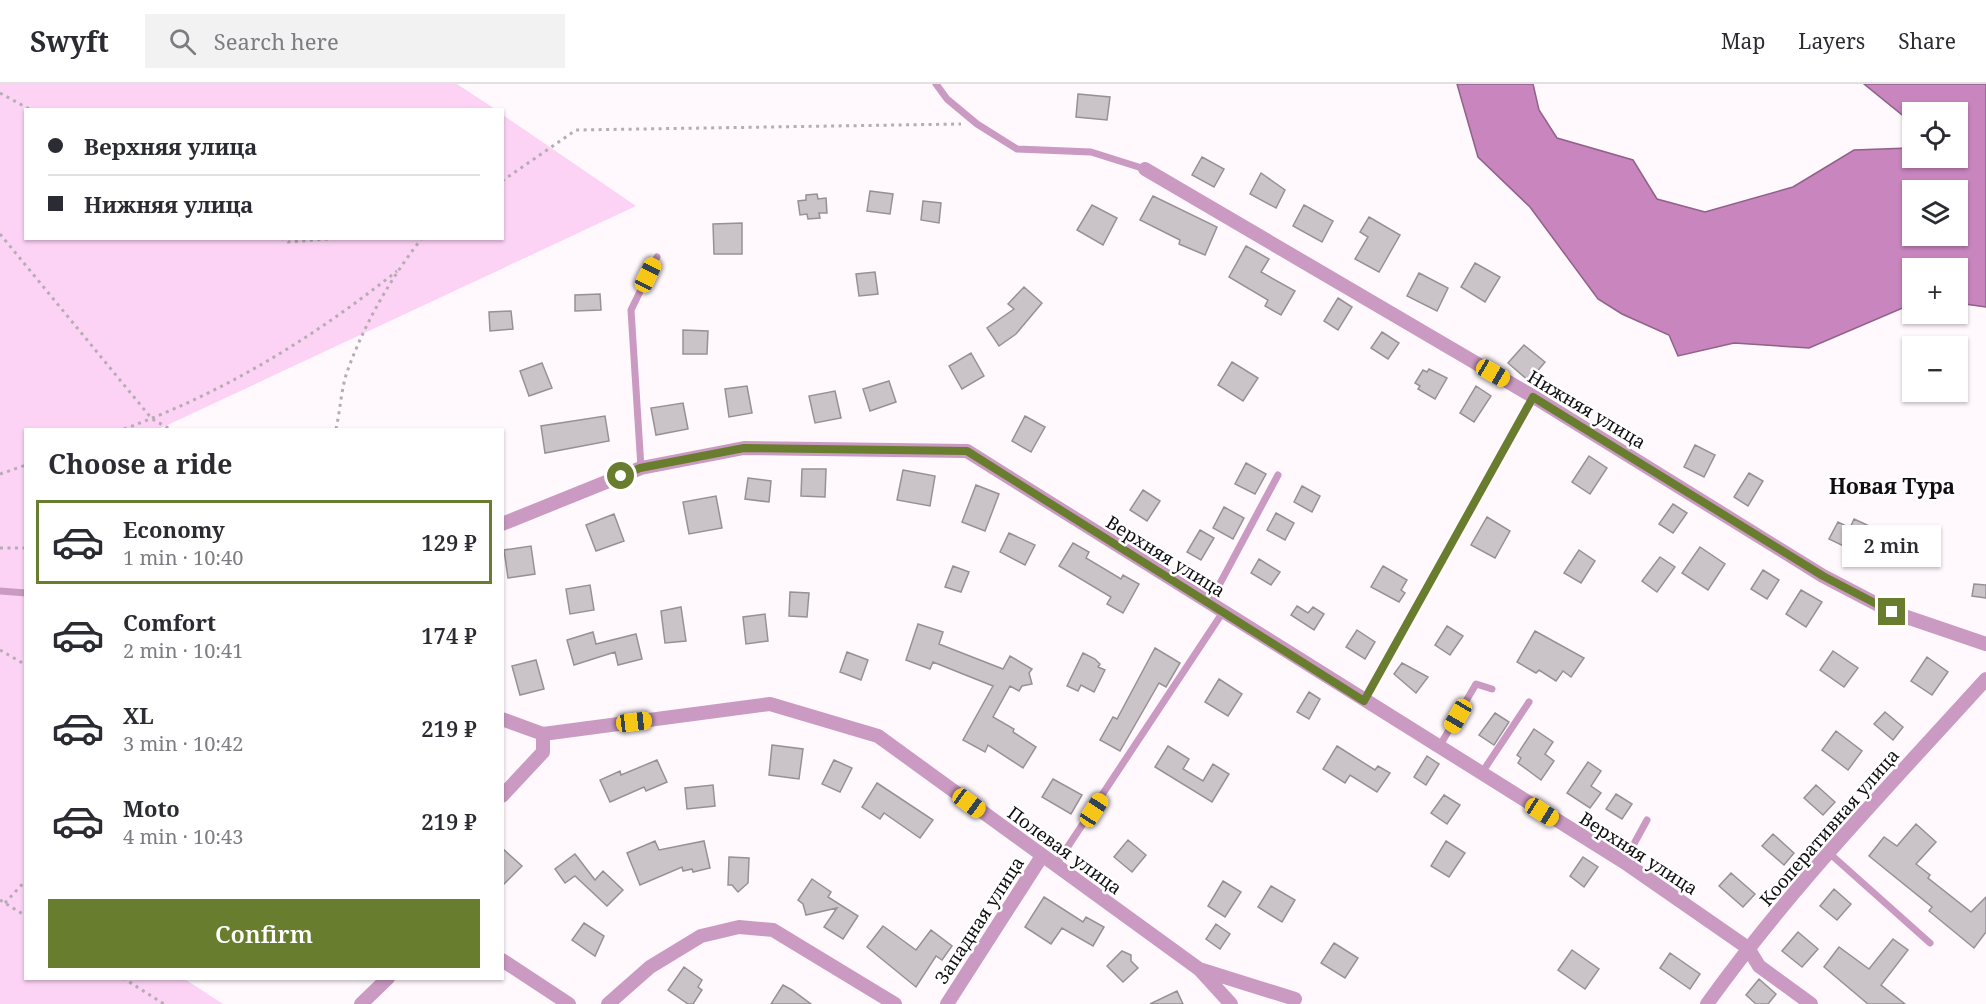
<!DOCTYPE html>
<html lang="en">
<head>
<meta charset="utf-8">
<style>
	:root { --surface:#fff; --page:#f2f2f3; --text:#2b2b33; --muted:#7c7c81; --line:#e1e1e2; --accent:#697d2e }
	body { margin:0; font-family:"Noto Serif",serif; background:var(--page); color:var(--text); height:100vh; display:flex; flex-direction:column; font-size:22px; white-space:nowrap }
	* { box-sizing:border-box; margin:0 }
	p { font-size:20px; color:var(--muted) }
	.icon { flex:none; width:33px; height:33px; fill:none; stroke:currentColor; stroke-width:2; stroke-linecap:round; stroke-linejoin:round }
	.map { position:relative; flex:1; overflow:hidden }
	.drawer { position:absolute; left:24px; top:344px; width:480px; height:552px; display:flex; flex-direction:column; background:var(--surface); border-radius:0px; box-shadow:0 2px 4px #0004 }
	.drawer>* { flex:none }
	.top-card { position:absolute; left:24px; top:24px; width:480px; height:132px; border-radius:0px; box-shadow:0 2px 4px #0004; display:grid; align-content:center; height:132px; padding:0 24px; background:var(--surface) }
	.fabs { position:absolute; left:1902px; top:18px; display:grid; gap:12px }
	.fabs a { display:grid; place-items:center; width:66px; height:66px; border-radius:0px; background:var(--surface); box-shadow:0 2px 4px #0004; font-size:30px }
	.end { position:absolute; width:27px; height:27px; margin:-14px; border:8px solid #697d2e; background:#fff; box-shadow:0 0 0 3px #fff }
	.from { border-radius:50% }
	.bubble { position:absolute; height:42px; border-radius:0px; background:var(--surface); box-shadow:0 2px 4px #0004; font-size:20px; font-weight:600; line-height:42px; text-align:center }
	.car { position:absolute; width:18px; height:36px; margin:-18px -9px; border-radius:8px; box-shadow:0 0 4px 2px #0007; background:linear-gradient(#f5c518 24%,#345 0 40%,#f5c518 0 76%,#345 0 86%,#f5c518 0) }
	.top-card b { display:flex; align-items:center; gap:21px; height:57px; font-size:22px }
	.top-card b+b { border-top:2px solid var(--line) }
	.top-card i { width:15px; height:15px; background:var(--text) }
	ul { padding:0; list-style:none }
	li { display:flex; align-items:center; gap:18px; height:84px; margin:0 12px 9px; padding:0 12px; border:3px solid transparent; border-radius:0px }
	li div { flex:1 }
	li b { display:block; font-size:22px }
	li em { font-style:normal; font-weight:600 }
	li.on { border-color:var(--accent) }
	li>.icon { width:54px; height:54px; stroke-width:1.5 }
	h2 { padding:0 24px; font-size:27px; line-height:72px }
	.button { display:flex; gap:12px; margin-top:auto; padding:12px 24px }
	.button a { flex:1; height:69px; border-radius:0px; background:var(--accent); color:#fff; font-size:24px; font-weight:600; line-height:69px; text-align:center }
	header { display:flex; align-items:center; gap:36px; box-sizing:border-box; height:84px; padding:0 30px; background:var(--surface); border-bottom:2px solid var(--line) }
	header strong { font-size:28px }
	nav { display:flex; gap:33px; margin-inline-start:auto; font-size:21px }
	.search { width:420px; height:54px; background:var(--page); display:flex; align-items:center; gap:15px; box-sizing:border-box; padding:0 21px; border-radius:0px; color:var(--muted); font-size:22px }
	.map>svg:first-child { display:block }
	.green { fill:#fdd3f5 }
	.water { fill:#c885be; stroke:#91618a; stroke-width:1.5; fill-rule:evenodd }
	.building { fill:#cac4c9; stroke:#979196; stroke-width:1.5 }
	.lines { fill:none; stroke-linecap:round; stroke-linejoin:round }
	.path { stroke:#b4aeb2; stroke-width:3; stroke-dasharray:3 4.5; stroke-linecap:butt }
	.lane { stroke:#ca9ac2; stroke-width:7 }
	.street { stroke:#ca9ac2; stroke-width:14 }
	.route { stroke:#697d2e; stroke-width:8 }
	.labels { text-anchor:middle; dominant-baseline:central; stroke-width:5; stroke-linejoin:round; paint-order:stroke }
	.street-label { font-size:18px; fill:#100e10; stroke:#fff }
	.quarter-label { font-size:21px; font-weight:bold; fill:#100e10; stroke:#fff }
</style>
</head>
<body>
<header>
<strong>Swyft</strong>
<div class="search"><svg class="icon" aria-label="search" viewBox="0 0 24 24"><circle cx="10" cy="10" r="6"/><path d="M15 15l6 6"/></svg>Search here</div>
<nav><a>Map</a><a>Layers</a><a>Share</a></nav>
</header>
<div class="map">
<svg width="1986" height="920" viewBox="0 0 1986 920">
	<rect width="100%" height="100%" fill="#fff8fd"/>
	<path class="green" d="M0 0H457L495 25 26 26V154H502L503 31 636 122 159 345H26V894H183L223 920H0Z"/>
	<path class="water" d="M1457 0H1533L1539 26 1557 54 1633 76 1657 115 1705 128 1793 103 1854 66 1909 64 1907 35 1864 0H1986V223L1958 219V184H1912V220L1809 264 1734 259 1678 272 1669 251 1622 230 1598 215 1530 123 1478 73ZM1912 28H1958V74H1912ZM1912 106H1958V152H1912Z"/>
	<path class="building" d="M1078 10 1110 13 1107 36 1076 33Z
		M1202 73 1224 85 1214 103 1192 91Z
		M1261 89 1285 106 1276 124 1250 110Z
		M870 107 893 110 890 130 867 127Z
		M817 110 818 115 826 114 827 129H819L820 134 808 135 807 130 800 131 798 117 806 116V111Z
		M1153 112 1217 143 1205 171 1179 160 1180 156 1140 136Z
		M923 117 941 119 939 139 921 136Z
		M1092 121 1117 134 1103 161 1077 146Z
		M1304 121 1333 137 1322 158 1293 142Z
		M1369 133 1400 151 1379 188 1355 175 1368 153 1360 148Z
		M742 139V170H714L713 140Z
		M1246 162 1269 175 1261 188 1295 207 1281 231 1265 222 1268 216 1229 193Z
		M1475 179 1500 193 1485 218 1461 203Z
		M875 188 878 210 859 212 856 190Z
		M1419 189 1448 204 1437 227 1407 212Z
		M1024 203 1042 219 1016 250 999 262 987 244 1014 225 1008 220Z
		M600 210 601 226 575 227V211Z
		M1338 214 1352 223 1338 246 1324 237Z
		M511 227 513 245 490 247 489 228Z
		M683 246 708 247 707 270H683Z
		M1382 248 1399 259 1388 275 1371 264Z
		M1524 261 1545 278 1529 297 1508 279Z
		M971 269 984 292 962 305 949 282Z
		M1232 278 1258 294 1243 317 1218 301Z
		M542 279 552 304 529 312 520 287Z
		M1429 285 1447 294 1435 315 1418 305 1420 302 1415 299 1423 286 1427 288Z
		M889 297 896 318 870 327 863 305Z
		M747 302 752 329 729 333 725 305Z
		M1476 302 1491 312 1474 338 1460 329Z
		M835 307 841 334 815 339 809 312Z
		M683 319 688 345 656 351 651 324Z
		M605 332 609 357 545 369 541 342Z
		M1025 332 1045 343 1031 368 1012 357Z
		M1695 361 1715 371 1704 393 1684 383Z
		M1589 372 1607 384 1590 410 1572 398Z
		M1246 379 1266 390 1255 410 1235 400Z
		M802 385H826L825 413 801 412Z
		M903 386 935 392 930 422 897 416Z
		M1749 389 1763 397 1748 422 1734 413Z
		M748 394 771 397 769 418 745 415Z
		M976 401 999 410 985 447 962 438Z
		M1302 402 1320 412 1312 428 1294 418Z
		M1143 406 1160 417 1147 437 1130 426Z
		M716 412 722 444 689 450 683 418Z
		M1673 420 1687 429 1673 449 1659 440Z
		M1224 423 1244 434 1233 455 1213 444Z
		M1276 429 1294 439 1285 456 1267 446Z
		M614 430 624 457 596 467 586 441Z
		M1487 433 1510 447 1495 474 1471 461Z
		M1854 435 1876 445 1868 461 1863 458 1858 469 1829 455 1838 438 1850 444Z
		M1200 446 1214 454 1201 476 1187 468Z
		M1009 449 1035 461 1025 481 1000 468Z
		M1073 459 1089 468 1086 474 1121 495 1123 491 1139 500 1123 529 1107 520 1111 513 1059 482Z
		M531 462 535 490 508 494 504 466Z
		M1700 463 1725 480 1708 506 1682 489Z
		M1579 466 1595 477 1581 499 1564 489Z
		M1660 473 1675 483 1657 508 1642 497Z
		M1259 475 1280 488 1271 501 1251 489Z
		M953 482 969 488 961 508 945 503Z
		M1383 482 1407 496 1401 506 1405 509 1399 518 1371 503Z
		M1763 486 1779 496 1767 515 1751 505Z
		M1974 500 1986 501V514L1972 512Z
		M590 501 594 526 570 530 566 505Z
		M1801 506 1822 518 1806 543 1786 530Z
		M790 508 809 509 807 533 789 532Z
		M1297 522 1308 529 1313 523 1324 530 1314 546 1291 531Z
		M681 523 686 557 665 559 661 527Z
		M765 530 768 557 746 560 743 533Z
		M918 540 943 548 939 560 1003 585 1010 572 1032 585 1029 589 1032 600 1022 602 1019 607 1010 602 993 633 1014 645 1013 648 1036 663 1023 684 988 661 985 668 963 656 993 602 933 578 930 585 906 576Z
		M1447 542 1463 552 1450 571 1435 561Z
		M1357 546 1375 558 1365 575 1346 563Z
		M1535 547 1584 574 1571 593 1563 587 1556 597 1539 586 1536 589 1517 578Z
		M593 548 596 560 636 550 642 575 618 581 615 568 574 581 567 556Z
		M1155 564 1180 579 1166 603 1159 599 1120 667 1100 656 1113 633 1117 635Z
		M1833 567 1858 584 1844 603 1820 586Z
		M847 568 868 576 861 596 840 588Z
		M1083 569 1095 575 1100 580 1098 583 1105 586 1094 608 1081 601 1078 607 1067 602Z
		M1927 573 1948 588 1932 611 1911 597Z
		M536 576 544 605 520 611 512 582Z
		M1402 579 1428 593 1416 609 1394 590Z
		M1219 595 1242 610 1228 632 1205 618Z
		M1309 608 1320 615 1309 635 1297 628Z
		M1885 628 1903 643 1893 656 1874 640Z
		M1495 629 1509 638 1494 661 1479 651Z
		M1534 645 1553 658 1545 670 1554 677 1541 696 1518 679 1521 674 1517 671Z
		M1836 647 1862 667 1848 686 1822 666Z
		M772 661 803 665 799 695 769 691Z
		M1168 662 1189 675 1183 685 1203 697 1213 680 1229 690 1212 718 1155 683Z
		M1337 662 1375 686 1378 682 1390 689 1377 708 1350 691 1345 699 1323 685Z
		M1427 672 1439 680 1426 701 1414 693Z
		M657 676 667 698 646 707 644 703 610 718 600 696 620 687 621 691Z
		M834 676 852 684 840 708 822 700Z
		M1588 678 1601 687 1591 702 1601 709 1590 724 1567 709Z
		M1053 695 1082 711 1071 730 1042 713Z
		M877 699 933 736 920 754 884 729 880 735 862 723Z
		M713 701 715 722 687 725 685 704Z
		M1816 701 1835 718 1823 731 1804 714Z
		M1616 710 1632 720 1622 735 1606 725Z
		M1444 711 1460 721 1447 740 1431 729Z
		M1916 740 1936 758 1916 780 1930 791 1928 794 1971 828 1986 813V848L1974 864 1929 827 1932 823 1869 772 1884 753 1897 762Z
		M1773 750 1794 769 1784 781 1762 762Z
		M1128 756 1146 771 1132 788 1114 773Z
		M655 757 659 766 704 757 710 784 693 788 692 785 683 787 682 783 640 801 627 769Z
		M1446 757 1465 769 1449 793 1431 782Z
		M502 764 522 782 502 802Z
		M575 770 595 796 603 787 623 806 607 822 575 792 565 799 555 785Z
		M729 773 749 774 748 799 738 808 732 801H728Z
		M1583 773 1598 783 1584 803 1570 792Z
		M1731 789 1755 810 1743 823 1719 802Z
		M812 795 831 808 828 813 858 832 843 855 824 843 837 824 806 831 803 820 798 816Z
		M1223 797 1241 808 1225 833 1208 822Z
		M1271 802 1295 816 1282 838 1258 823Z
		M1834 805 1851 820 1837 836 1820 822Z
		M1044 813 1083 838 1086 833 1104 843 1093 862 1062 844 1051 860 1025 843Z
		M584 839 604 852 595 872 572 856Z
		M1216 840 1230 850 1220 865 1206 855Z
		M883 842 916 866 931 846 952 862 942 876 936 872 916 903 867 863Z
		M1798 848 1818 865 1802 883 1782 867Z
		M1893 855 1908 866 1881 901 1905 920H1868L1824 883 1839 863 1869 885Z
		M1334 859 1358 874 1345 894 1321 879Z
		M1572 866 1599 885 1585 905 1558 886Z
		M1122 867 1131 871V877L1138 884 1123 898 1107 882Z
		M1670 869 1700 890 1690 905 1660 884Z
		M684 883 702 896 698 903 702 906 693 920H688L668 906Z
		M1759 895 1776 910 1768 920H1756L1746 911Z
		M783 901 792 906 811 920H771Z
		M1177 907 1183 920H1150Z"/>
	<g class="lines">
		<path class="path" d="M0 9 31 26
			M502 97 576 46 961 40
			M0 150 152 335 170 345
			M281 154 288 158 341 154
			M124 345C225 308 313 254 397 187
			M336 345C340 327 341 308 346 291 363 242 390 195 422 154
			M0 390 26 381
			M0 464H26
			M0 566 26 581
			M0 816 26 832
			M5 819 26 796
			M123 894 164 920"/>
		<path class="lane" d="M936 0 947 15 977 40 1017 65 1091 68 1145 85
			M641 384 631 226 657 173
			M0 507 26 509
			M1209 520 1278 391
			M1363 617 1534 313
			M1439 663 1476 600 1492 605
			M1481 690 1529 618
			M1828 768 1930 859
			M1624 778 1647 736
			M1055 782 1223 528"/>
		<path class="street" d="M1145 85 1534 313 1823 492 1892 528 1986 560
			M502 440 641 384 744 364 967 367 1624 778 1748 864 1759 882 1811 920
			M502 635 543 650 770 620 878 652 1199 885 1295 915
			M502 712 543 668V650
			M502 876 569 920
			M1200 886 1231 920
			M361 920 388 894
			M608 920 650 883 701 852 739 843 773 846 895 920
			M947 920 1042 772
			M1707 920C1790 804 1890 701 1986 595"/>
	</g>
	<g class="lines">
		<path class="route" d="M621 392 640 384 744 364 967 367 1364 617 1533 313 1823 492 1892 528"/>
	</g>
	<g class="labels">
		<g class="street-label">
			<text transform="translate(1587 325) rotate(31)">Нижняя улица</text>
			<text transform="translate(1166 472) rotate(32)">Верхняя улица</text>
			<text transform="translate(1829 743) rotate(-49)">Кооперативная улица</text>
			<text transform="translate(1065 766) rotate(36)">Полевая улица</text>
			<text transform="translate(1639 769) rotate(33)">Верхняя улица</text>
			<text transform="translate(979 836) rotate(-57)">Западная улица</text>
		</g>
		<g class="quarter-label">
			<text x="1892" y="402">Новая Тура</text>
		</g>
	</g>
</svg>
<div class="fabs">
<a><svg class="icon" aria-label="locate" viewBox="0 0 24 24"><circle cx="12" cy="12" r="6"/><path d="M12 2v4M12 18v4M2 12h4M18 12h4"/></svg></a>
<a><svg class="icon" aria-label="layers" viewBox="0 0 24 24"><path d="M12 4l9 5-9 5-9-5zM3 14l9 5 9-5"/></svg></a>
<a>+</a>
<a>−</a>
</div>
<i class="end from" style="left:621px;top:392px"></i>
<i class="end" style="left:1892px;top:528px"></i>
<div class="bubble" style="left:1842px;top:441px;width:99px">2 min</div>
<i class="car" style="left:648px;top:191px;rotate:26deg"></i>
<i class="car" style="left:1493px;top:289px;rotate:120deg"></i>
<i class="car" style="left:1458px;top:632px;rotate:210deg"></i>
<i class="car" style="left:634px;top:638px;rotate:83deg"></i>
<i class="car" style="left:969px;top:719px;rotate:126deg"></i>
<i class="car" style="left:1094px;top:726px;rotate:33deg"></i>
<i class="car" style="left:1542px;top:728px;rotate:122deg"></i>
<div class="top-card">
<b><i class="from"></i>Верхняя улица</b>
<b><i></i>Нижняя улица</b>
</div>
<section class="drawer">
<h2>Choose a ride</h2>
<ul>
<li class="on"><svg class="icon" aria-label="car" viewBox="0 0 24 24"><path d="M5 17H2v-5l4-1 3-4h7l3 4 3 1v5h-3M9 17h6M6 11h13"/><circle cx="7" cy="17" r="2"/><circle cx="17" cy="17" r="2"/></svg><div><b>Economy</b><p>1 min · 10:40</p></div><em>129 ₽</em></li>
<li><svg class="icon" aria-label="car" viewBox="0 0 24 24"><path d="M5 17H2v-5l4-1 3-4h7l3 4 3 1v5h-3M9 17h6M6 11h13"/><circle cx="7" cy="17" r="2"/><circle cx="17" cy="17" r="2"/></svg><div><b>Comfort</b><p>2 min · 10:41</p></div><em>174 ₽</em></li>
<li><svg class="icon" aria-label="car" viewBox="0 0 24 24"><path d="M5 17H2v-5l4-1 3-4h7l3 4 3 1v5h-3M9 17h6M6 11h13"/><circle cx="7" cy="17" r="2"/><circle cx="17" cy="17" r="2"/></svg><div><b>XL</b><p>3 min · 10:42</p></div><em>219 ₽</em></li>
<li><svg class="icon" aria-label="car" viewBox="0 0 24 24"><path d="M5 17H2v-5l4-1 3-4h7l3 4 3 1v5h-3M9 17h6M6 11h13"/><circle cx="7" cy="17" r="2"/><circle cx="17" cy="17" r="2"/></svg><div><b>Moto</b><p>4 min · 10:43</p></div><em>219 ₽</em></li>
</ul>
<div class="button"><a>Confirm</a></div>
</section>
</div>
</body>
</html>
